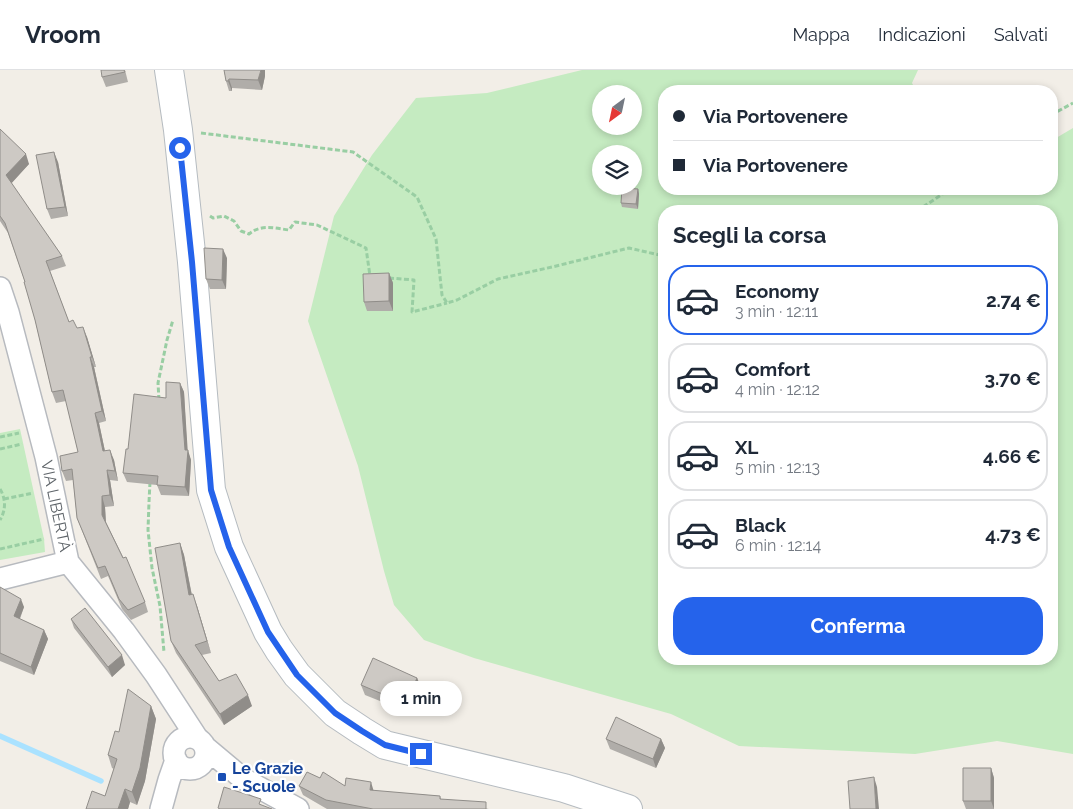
<!DOCTYPE html>
<html lang="it">
<head>
<meta charset="utf-8">
<style>
	:root { --surface:#fff; --page:#f6f6f7; --text:#1f2937; --muted:#747a83; --line:#e0e1e3; --accent:#2563eb }
	body { margin:0; font-family:Raleway,sans-serif; background:var(--page); color:var(--text); height:100vh; display:flex; flex-direction:column; font-size:19px; white-space:nowrap }
	* { box-sizing:border-box; margin:0 }
	p { font-size:16px; color:var(--muted) }
	.icon { flex:none; width:28px; height:28px; fill:none; stroke:currentColor; stroke-width:2; stroke-linecap:round; stroke-linejoin:round }
	.map { position:relative; flex:1; overflow:hidden }
	.panel { position:absolute; left:658px; top:135px; width:400px; height:460px; display:flex; flex-direction:column; background:var(--surface); border-radius:20px; box-shadow:0 2px 8px #0003 }
	.panel>* { flex:none }
	.top-card { position:absolute; left:658px; top:15px; width:400px; height:110px; border-radius:20px; box-shadow:0 2px 8px #0003; display:grid; align-content:center; height:110px; padding:0 15px; background:var(--surface) }
	.needle { width:32px; rotate:213deg }
	.tools { position:absolute; left:592px; top:15px; display:grid; gap:10px }
	.tools a { display:grid; place-items:center; width:50px; height:50px; border-radius:50%; background:var(--surface); box-shadow:0 2px 8px #0003; font-size:25px }
	.end { position:absolute; width:22px; height:22px; margin:-11px; border:6px solid #2563eb; background:#fff; box-shadow:0 0 0 2px #fff }
	.from { border-radius:50% }
	.bubble { position:absolute; height:35px; border-radius:18px; background:var(--surface); box-shadow:0 2px 8px #0003; font-size:16px; font-weight:700; line-height:35px; text-align:center }
	.top-card b { display:flex; align-items:center; gap:18px; height:48px; font-size:19px }
	.top-card b+b { border-top:1px solid var(--line) }
	.top-card i { width:12px; height:12px; background:var(--text) }
	ul { padding:0; list-style:none }
	li { display:flex; align-items:center; gap:15px; height:70px; margin:0 10px 8px; padding:0 5px; border:2px solid var(--line); border-radius:20px }
	li div { flex:1 }
	li b { display:block; font-size:19px }
	li em { font-style:normal; font-weight:700 }
	li.selected { border-color:var(--accent) }
	li>.icon { width:45px; height:45px; stroke-width:1.5 }
	h2 { padding:0 15px; font-size:22px; line-height:60px }
	.cta { display:flex; gap:10px; margin-top:auto; padding:10px 15px }
	.cta a { flex:1; height:58px; border-radius:20px; background:var(--accent); color:#fff; font-size:20px; font-weight:700; line-height:58px; text-align:center }
	header { display:flex; align-items:center; gap:30px; box-sizing:border-box; height:70px; padding:0 25px; background:var(--surface); border-bottom:1px solid var(--line) }
	header strong { font-size:24px }
	nav { display:flex; gap:28px; margin-inline-start:auto; font-size:18px }
	.map>svg:first-child { display:block }
	.green { fill:#c5ebc1; fill-rule:evenodd }
	.lines { fill:none; stroke-linecap:round; stroke-linejoin:round }
	.stream { stroke:#aae2ff; stroke-width:5.5 }
	.street-casing { stroke:#b7babf; stroke-width:24 }
	.secondary-casing { stroke:#b5bbc0; stroke-width:30 }
	.path { stroke:#99cea3; stroke-width:3; stroke-dasharray:5 2.5; stroke-linecap:butt }
	.street { stroke:#fff; stroke-width:21 }
	.secondary { stroke:#fff; stroke-width:28 }
	.wall { fill:#b0ada9 }
	.shaded-wall { fill:#908d89 }
	.building { fill:#cdc9c4; stroke:#908d89 }
	.route { stroke:#2563eb; stroke-width:6 }
	.transit-dot { fill:#1a4fb4; stroke:#fff; stroke-width:2 }
	.labels { text-anchor:middle; dominant-baseline:central; stroke-width:4.5; stroke-linejoin:round; paint-order:stroke }
	.street-label { font-size:16px; fill:#5e6469; stroke:#fff }
	.transit-label { font-size:16px; font-weight:bold; fill:#164399; stroke:#fff; text-anchor:start }
</style>
</head>
<body>
<header>
<strong>Vroom</strong>
<nav><a>Mappa</a><a>Indicazioni</a><a>Salvati</a></nav>
</header>
<div class="map">
<svg width="1073" height="739" viewBox="0 0 1073 739">
	<rect width="100%" height="100%" fill="#f2eee7"/>
	<path class="green" d="M582 0H918L912 13 916 21H664V119H958L961 124 969 119H1051V71L1073 58V684L997 671 915 684 739 676 671 644 474 588 424 570 394 535 384 501 358 396 308 251 334 146 372 85 416 28 487 23ZM601 24H634V56H601ZM601 84H634V116H601ZM664 141H1051V589H664Z
		M20 359 44 469 45 482 0 490V363Z"/>
	<g class="lines">
		<path class="stream" d="M0 666 101 711"/>
		<defs>
			<path id="street" d="M0 218 8 242 46 387 68 492 124 561 156 605 197 668
				M0 509 68 492
				M174 683a16 16 0 1 1 32 0a16 16 0 1 1-32 0Z
				M205 677 242 708 298 739
				M161 739 169 710 176 690"/>
			<path id="secondary" d="M169 0 178 60 192 192 211 420 229 477 268 562 279 580 297 605 335 643 362 661 385 675 564 718 628 739"/>
		</defs>
		<use href="#street" class="street-casing"/>
		<use href="#secondary" class="secondary-casing"/>
		<path class="path" d="M1051 45 1073 33
			M201 63 353 82 417 127 436 169 442 225 447 233 457 230 498 209 552 197 629 178 664 186
			M917 141 950 119
			M210 146 213 148 224 146 234 151 241 161 249 164C261 154 274 158 289 160L295 152 317 155 366 178 370 206
			M389 208 414 210 412 242 447 233
			M159 330 158 313 167 270 173 250
			M0 367 19 363
			M0 379 22 374
			M150 412 149 432 148 460 152 498 160 536 164 582
			M0 419C6 429 6 440 0 450
			M4 429 33 423
			M0 479 44 469"/>
		<use href="#street" class="street"/>
		<use href="#secondary" class="secondary"/>
	</g>
	<path class="wall" d="M125 0 128 12 106 17 102 7Z
		M224 0 265 6 262 20 232 18V21H229L226 11Z
		M0 59 29 94 11 113 62 186 66 196 50 201 69 252 87 267 96 297H94L106 351 99 353 105 381 114 390 118 411 110 410 114 436 105 437 106 452 145 532 148 542 131 550 122 539 108 506 101 509 77 448 73 410 66 411 62 401 78 382 66 331 56 333 52 322 35 250 25 212 8 163 0 151Z
		M58 92 68 146 51 149 47 139Z
		M638 119 639 124 638 139 622 137 621 133Z
		M227 188 226 219H210L206 209Z
		M389 203 393 213V241H367L364 232Z
		M180 313 184 322 187 380 191 390 189 426 161 425 157 415 127 412 123 403 128 379Z
		M180 473 184 485 192 525 197 536 211 583 202 585 219 611 252 636 224 655 176 583 171 571Z
		M0 517 24 537 20 549 44 560 48 569 34 605 0 591Z
		M71 549 125 595 112 607 74 558Z
		M417 608 421 617 410 643 365 625 361 615Z
		M151 636 156 649 145 711 137 735 130 732 128 739H86L105 726 114 699 112 698 108 685 119 662Z
		M606 669H661L665 678 656 698 610 679Z
		M991 698 994 708V739H966L963 731Z
		M299 716H345L374 721 440 726 441 729 489 739H327L303 725Z"/>
	<path class="shaded-wall" d="M261 0H265V6L262 20 258 10Z
		M229 9 232 18V21L228 11Z
		M54 82 58 92 68 146 65 137Z
		M26 84 29 94 10 115 6 105Z
		M638 119 639 124 638 139 636 134Z
		M223 179 227 188 226 219 222 210Z
		M389 203 393 213V241L389 231Z
		M83 257 87 267 96 297 92 287Z
		M90 287 94 297 106 351 102 341Z
		M180 313 184 322 188 385V380L191 390 189 426 185 417V380Z
		M95 343 99 353 107 391 103 381Z
		M110 380 114 390 118 411 115 401Z
		M107 400 110 410 114 436 110 425Z
		M102 426 105 437 106 455 102 445Z
		M180 473 184 485 194 537 189 525Z
		M193 524 197 536 211 583 207 571Z
		M21 529 24 537 17 555 14 546Z
		M44 560 48 569 34 605 31 597Z
		M122 585 125 595 112 607 108 597Z
		M417 608 421 617 410 643 406 634Z
		M248 625 252 636 224 655 220 644Z
		M151 636 156 649 145 711 137 735 132 722Z
		M661 669 665 678 656 698 653 689Z
		M991 698 994 708V739L991 731Z
		M874 707 877 717 879 739H876Z
		M371 712 374 722 370 720Z
		M125 719 130 732 128 739H118Z"/>
	<path class="building" d="M101 0H124L125 2 102 7Z
		M224 0H261L258 10 229 9 228 11H226Z
		M0 59 26 84 6 105 62 186 46 191 69 252 73 250 77 258 83 257 92 287H90L102 341 95 343 103 381 110 380 115 401 107 400 110 425 102 426V445L123 488 126 487 145 532 128 540 119 529 105 496 98 498 77 448 72 399 62 401 60 386 78 382 63 320 52 322 35 250 24 212H25L5 153 0 146Z
		M54 82 65 137 47 139 36 85Z
		M622 118 638 119 636 134 621 133Z
		M204 178 223 179 222 210 206 209Z
		M389 203V231L364 232 363 204Z
		M166 312 180 313 185 380H188L185 417 157 415 158 406 123 403 126 379H128L134 324 166 328Z
		M180 473 189 525 193 524 207 571 195 575 219 611 236 604 248 625 220 644 171 571 155 478Z
		M0 517 21 529 14 546 44 560 31 597 0 583Z
		M85 538 122 585 108 597 71 549Z
		M373 588 417 608 406 634 361 615Z
		M128 619 151 636 140 698 132 722 125 719 118 739H86L92 721 105 726 117 689 108 685 115 661 119 662Z
		M616 647 661 669 653 689 606 669Z
		M963 698H991V731H963Z
		M307 702 320 708 323 702 345 716 346 708 371 712 370 720 440 726V729L486 732V739H373L326 730 299 716Z
		M874 707 876 739H850L848 711Z
		M224 717 261 729 259 734 272 739H220L218 738Z"/>
	<g class="lines">
		<path class="route" d="M180 78 192 192 211 420 229 477 268 562 297 605 335 643 362 661 385 675 421 684"/>
	</g>
	<rect class="transit-dot" x="217" y="702" width="10" height="10" rx="2.5"/>
	<g class="labels">
		<g class="street-label">
			<text transform="translate(56 436) rotate(78)">VIA LIBERTÀ</text>
		</g>
		<g class="transit-label">
			<text x="232" y="698">Le Grazie<tspan x="232" dy="18">- Scuole</tspan></text>
		</g>
	</g>
</svg>
<div class="tools">
<a><svg class="needle" viewBox="-14 -14 28 28"><path d="M0-13l5 13h-10z" fill="#e53935"/><path d="M0 13l5-13h-10z" fill="#747a83"/></svg></a>
<a><svg class="icon" aria-label="layers" viewBox="0 0 24 24"><path d="M12 4l9 5-9 5-9-5zM3 14l9 5 9-5"/></svg></a>
</div>
<i class="end from" style="left:180px;top:78px"></i>
<i class="end" style="left:421px;top:684px"></i>
<div class="bubble" style="left:380px;top:611px;width:82px">1 min</div>
<div class="top-card">
<b><i class="from"></i>Via Portovenere</b>
<b><i></i>Via Portovenere</b>
</div>
<section class="panel">
<h2>Scegli la corsa</h2>
<ul>
<li class="selected"><svg class="icon" aria-label="car" viewBox="0 0 24 24"><path d="M5 17H2v-5l4-1 3-4h7l3 4 3 1v5h-3M9 17h6M6 11h13"/><circle cx="7" cy="17" r="2"/><circle cx="17" cy="17" r="2"/></svg><div><b>Economy</b><p>3 min · 12:11</p></div><em>2.74 €</em></li>
<li><svg class="icon" aria-label="car" viewBox="0 0 24 24"><path d="M5 17H2v-5l4-1 3-4h7l3 4 3 1v5h-3M9 17h6M6 11h13"/><circle cx="7" cy="17" r="2"/><circle cx="17" cy="17" r="2"/></svg><div><b>Comfort</b><p>4 min · 12:12</p></div><em>3.70 €</em></li>
<li><svg class="icon" aria-label="car" viewBox="0 0 24 24"><path d="M5 17H2v-5l4-1 3-4h7l3 4 3 1v5h-3M9 17h6M6 11h13"/><circle cx="7" cy="17" r="2"/><circle cx="17" cy="17" r="2"/></svg><div><b>XL</b><p>5 min · 12:13</p></div><em>4.66 €</em></li>
<li><svg class="icon" aria-label="car" viewBox="0 0 24 24"><path d="M5 17H2v-5l4-1 3-4h7l3 4 3 1v5h-3M9 17h6M6 11h13"/><circle cx="7" cy="17" r="2"/><circle cx="17" cy="17" r="2"/></svg><div><b>Black</b><p>6 min · 12:14</p></div><em>4.73 €</em></li>
</ul>
<div class="cta"><a>Conferma</a></div>
</section>
</div>
</body>
</html>
